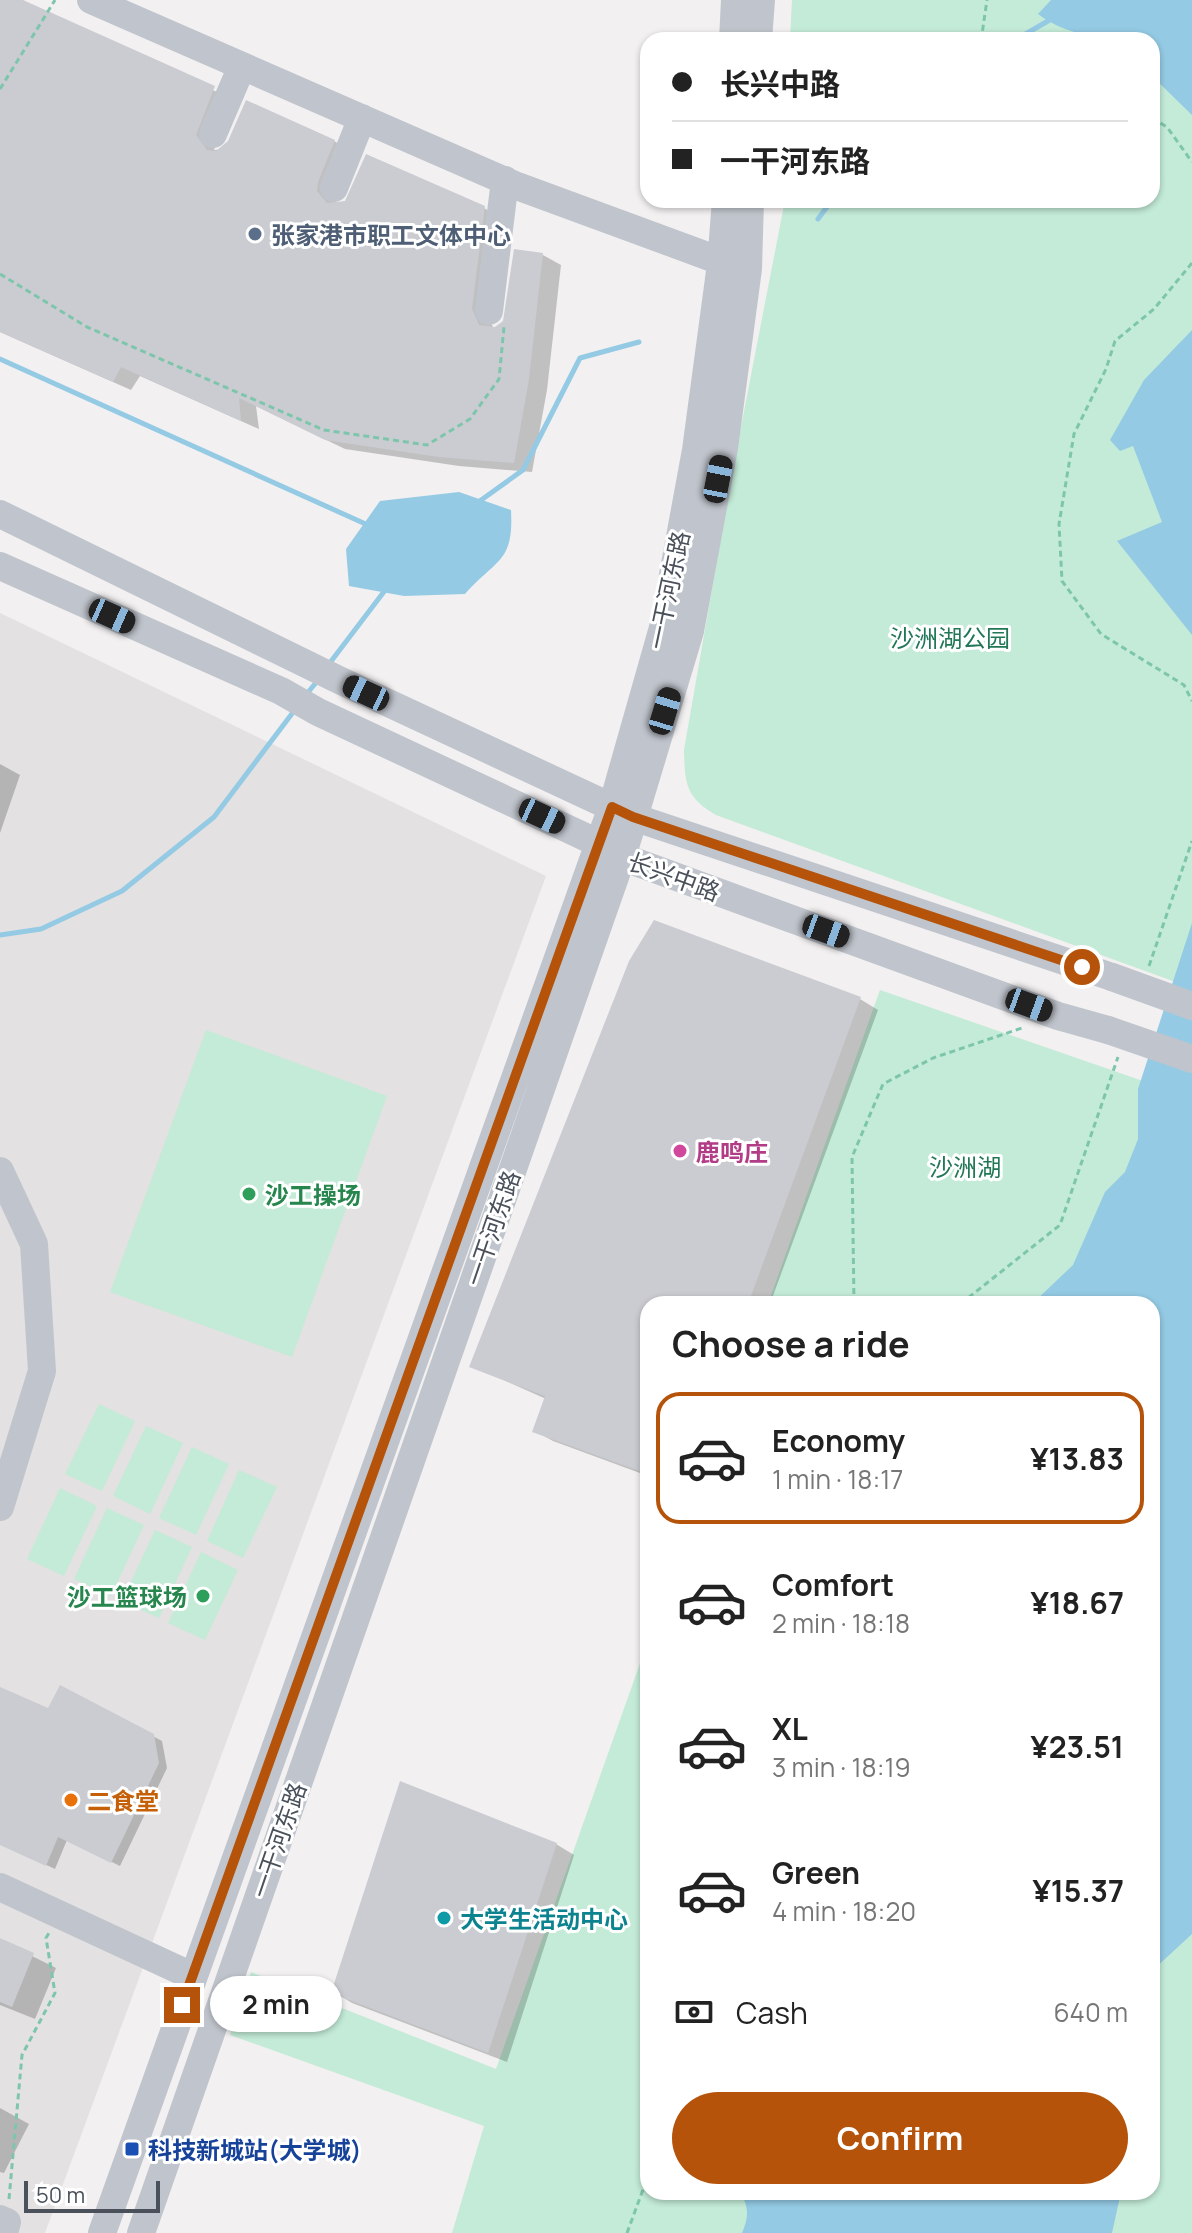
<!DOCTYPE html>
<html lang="en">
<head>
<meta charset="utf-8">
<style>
	:root { --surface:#fff; --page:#f2f2f2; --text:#222; --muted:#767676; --line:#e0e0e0; --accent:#b45309 }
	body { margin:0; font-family:Manrope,"Noto Sans SC",sans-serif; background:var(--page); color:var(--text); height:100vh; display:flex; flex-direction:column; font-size:30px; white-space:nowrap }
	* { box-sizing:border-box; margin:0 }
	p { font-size:26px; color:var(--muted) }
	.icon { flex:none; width:44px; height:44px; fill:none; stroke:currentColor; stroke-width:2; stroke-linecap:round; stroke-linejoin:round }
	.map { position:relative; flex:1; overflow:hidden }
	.sheet { position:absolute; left:640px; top:1296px; width:520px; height:904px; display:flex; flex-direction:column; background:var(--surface); border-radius:24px; box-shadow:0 2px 6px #0004 }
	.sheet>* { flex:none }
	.top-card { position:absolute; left:640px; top:32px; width:520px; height:176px; border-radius:24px; box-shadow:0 2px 6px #0004; display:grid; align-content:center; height:176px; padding:0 32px; background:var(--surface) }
	.scale { position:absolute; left:24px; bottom:20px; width:136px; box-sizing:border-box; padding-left:8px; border:4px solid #4a515b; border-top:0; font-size:22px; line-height:28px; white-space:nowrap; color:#4a515b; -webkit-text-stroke:6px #fff; paint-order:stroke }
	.end { position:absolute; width:36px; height:36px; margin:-18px; border:10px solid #b45309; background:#fff; box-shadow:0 0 0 4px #fff }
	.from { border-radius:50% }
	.bubble { position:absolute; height:56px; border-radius:28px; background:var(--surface); box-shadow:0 2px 6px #0004; font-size:26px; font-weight:700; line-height:56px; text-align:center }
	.car { position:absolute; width:24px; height:48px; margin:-24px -12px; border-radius:10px; box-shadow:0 0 6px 2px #0007; background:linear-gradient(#222 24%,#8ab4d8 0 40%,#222 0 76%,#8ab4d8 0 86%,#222 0) }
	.top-card b { display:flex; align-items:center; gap:28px; height:76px; font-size:30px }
	.top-card b+b { border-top:2px solid var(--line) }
	.top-card i { width:20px; height:20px; background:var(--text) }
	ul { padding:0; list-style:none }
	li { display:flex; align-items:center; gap:24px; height:132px; margin:0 16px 12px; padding:0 16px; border:4px solid transparent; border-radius:24px }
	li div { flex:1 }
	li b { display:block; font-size:30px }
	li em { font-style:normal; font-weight:700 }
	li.selected { border-color:var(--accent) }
	li>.icon { width:72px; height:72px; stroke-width:1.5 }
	h2 { padding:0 32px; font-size:36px; line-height:96px }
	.pay { display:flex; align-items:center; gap:20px; height:88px; padding:0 32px; font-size:30px }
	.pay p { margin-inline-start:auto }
	.cta { display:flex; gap:16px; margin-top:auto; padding:16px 32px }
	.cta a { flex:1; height:92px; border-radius:48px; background:var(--accent); color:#fff; font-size:32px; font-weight:700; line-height:92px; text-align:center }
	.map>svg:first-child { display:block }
	.education { fill:#e3e1e1 }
	.green { fill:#c3ebd7 }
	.water { fill:#94cae4 }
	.shadow { fill:#0003 }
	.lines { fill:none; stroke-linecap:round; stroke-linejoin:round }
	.stream { stroke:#94cae4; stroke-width:5 }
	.building { fill:#cbccd2 }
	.path { stroke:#7ec6ab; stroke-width:3; stroke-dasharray:6 4; stroke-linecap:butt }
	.minor { stroke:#c0c5cd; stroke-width:28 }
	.minor-bridge { stroke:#c0c5cd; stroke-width:28 }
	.route { stroke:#b45309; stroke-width:10 }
	.service-dot { fill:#5c6f8a; stroke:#fff; stroke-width:3 }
	.hotel-dot { fill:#d1479c; stroke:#fff; stroke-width:3 }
	.leisure-dot { fill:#2e9e5b; stroke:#fff; stroke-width:3 }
	.food-dot { fill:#e8710a; stroke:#fff; stroke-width:3 }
	.culture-dot { fill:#0f9aa8; stroke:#fff; stroke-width:3 }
	.transit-dot { fill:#1a4fb4; stroke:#fff; stroke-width:3 }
	.labels { text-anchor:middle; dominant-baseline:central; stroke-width:6; stroke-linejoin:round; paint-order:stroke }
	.service-label { font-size:24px; font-weight:bold; fill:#4e5e75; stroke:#fff; text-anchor:start }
	.street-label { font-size:24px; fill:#4a515b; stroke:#fff }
	.park-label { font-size:24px; fill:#217756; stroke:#fff }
	.hotel-label { font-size:24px; font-weight:bold; fill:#b23c85; stroke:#fff; text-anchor:start }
	.leisure-label { font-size:24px; font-weight:bold; fill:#27864d; stroke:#fff; text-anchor:start }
	.food-label { font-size:24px; font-weight:bold; fill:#c56008; stroke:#fff; text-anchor:start }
	.culture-label { font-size:24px; font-weight:bold; fill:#0d838f; stroke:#fff; text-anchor:start }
	.transit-label { font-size:24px; font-weight:bold; fill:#164399; stroke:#fff; text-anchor:start }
</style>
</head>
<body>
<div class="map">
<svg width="1192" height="2233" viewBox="0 0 1192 2233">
	<rect width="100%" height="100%" fill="#f2f0f0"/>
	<path class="education" d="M0 613 546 876 45 2233H0Z"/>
	<path class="green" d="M792 0H1192V988L716 815C685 797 685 783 684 750L734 463 785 200H1152V40H790Z
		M880 990 1192 1098V2233H452L484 2126 230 2035 251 1972 496 2069 648 1641V2192H1152V1304H768Z
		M206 1030 387 1096 292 1357 110 1292Z
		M99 1404 135 1421 102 1491 65 1474Z
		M146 1426 183 1443 150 1514 113 1496Z
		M192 1447 229 1464 196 1535 159 1518Z
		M239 1470 277 1487 243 1558 207 1541Z
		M60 1488 97 1506 64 1576 27 1559Z
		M107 1508 144 1525 111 1596 74 1579Z
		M155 1530 192 1547 159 1618 122 1601Z
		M201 1552 238 1570 205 1640 168 1623Z"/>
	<path class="water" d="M1051 0H1192V115L1152 76V40C1112 40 1071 39 1038 14Z
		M1192 330V635L1117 541 1162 522 1133 446 1120 451 1110 440 1144 380Z
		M459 492 511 510C514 563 496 559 465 594L404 596 349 586 346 549 380 501Z
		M1192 923V1934L1152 1971V1304H1032L1073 1265 1105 1192 1125 1172 1138 1139V1089Z
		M740 2192H1121L1112 2233H742C749 2217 749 2207 740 2192Z"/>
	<path class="shadow" d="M0 0H19L232 99 214 150 334 141 352 152 335 204 484 208 502 219 490 321 494 329 505 322 543 255 561 265 547 390 532 472 459 466 345 449 256 406 259 429 140 376 131 390 0 332Z
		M0 764 20 775 0 833Z
		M860 999 878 1010 770 1304H648V1476L553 1441 535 1431 546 1399 472 1366Z
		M61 1687 162 1741 167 1768 120 1866 67 1840 55 1869 0 1843V1689L49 1710Z
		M556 1844 574 1855 507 2062 352 2003 334 1992Z
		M0 1940 56 1968 35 2019 0 2005Z
		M0 2108 29 2124 4 2173 0 2172Z"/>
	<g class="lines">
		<path class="stream" d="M1015 40 1048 21
			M818 219 832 200
			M0 359 370 526
			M477 503 523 470 580 358 639 342
			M329 664 386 589
			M305 696 319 679
			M0 935 41 929 122 891 214 817 294 711"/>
	</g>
	<path class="building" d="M0 0H23L215 86 196 135 207 150 216 151 228 141 246 100 335 140 318 182 317 191 327 203 345 201 366 154 485 206 472 309 479 325 495 327 503 321 514 249 543 253 529 379 514 463 439 457 325 440 239 398 241 421 121 367 113 382 0 332Z
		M654 920 861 997 748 1304H648V1474L532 1432 545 1396 469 1367 629 961Z
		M60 1685 154 1734 159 1763 111 1863 58 1837 46 1866 0 1845V1687L48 1708Z
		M400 1781 557 1843 488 2053 331 1993Z
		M0 1938 34 1953 12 2007 0 2002Z"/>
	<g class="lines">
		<path class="path" d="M985 40 982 34 987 0
			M0 89 55 0
			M1152 118 1167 127 1192 162
			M1192 263 1154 309 1115 341 1106 369 1074 434 1059 524 1062 581 1101 634 1184 685 1192 701
			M0 274 87 327 324 430 427 445 470 419 499 379 504 327
			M1149 966 1192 841
			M854 1304 852 1157 883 1084 933 1058 1022 1028
			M929 1304 968 1298 1060 1225 1118 1057
			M9 2199 22 2055 55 1993 46 1938 49 1933
			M627 2233 648 2176"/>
		<path class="minor" d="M91 0 517 186 737 267
			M733 40 735 0
			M758 40 761 0
			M213 134 242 66
			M334 188 362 118
			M489 311 505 180
			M0 514 339 680 633 817 1112 977
			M0 566 281 691 318 712 598 843 622 857 1058 1016 1108 1030
			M0 1171 34 1244 42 1371 0 1507
			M0 1887 192 1976
			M0 2219 7 2222 4 2233
			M102 2233 612 807 664 624 696 450 721 264 726 200
			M141 2233 622 857 690 631 724 448 748 269 750 200"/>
		<path class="minor-bridge" d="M1112 977 1192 1006
			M1108 1030 1192 1059"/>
	</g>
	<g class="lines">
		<path class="route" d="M182 2005 612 807 633 817 1082 967"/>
	</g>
	<circle class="service-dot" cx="255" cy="234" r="8"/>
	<circle class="hotel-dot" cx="680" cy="1151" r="8"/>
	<g class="leisure-dot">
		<circle cx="249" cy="1194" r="8"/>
		<circle cx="203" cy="1596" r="8"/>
	</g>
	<circle class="food-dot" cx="71" cy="1800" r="8"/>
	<circle class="culture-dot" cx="444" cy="1918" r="8"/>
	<rect class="transit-dot" x="124" y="2141" width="16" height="16" rx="4"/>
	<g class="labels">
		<g class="service-label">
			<text x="271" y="234">张家港市职工文体中心</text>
		</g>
		<g class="street-label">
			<text transform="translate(668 590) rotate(-78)">一干河东路</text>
			<text transform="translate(674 876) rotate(20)">长兴中路</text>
			<text transform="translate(492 1228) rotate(-71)">一干河东路</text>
			<text transform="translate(278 1840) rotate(-71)">一干河东路</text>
		</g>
		<g class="park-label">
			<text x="950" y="637">沙洲湖公园</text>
			<text x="965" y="1166">沙洲湖</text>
		</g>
		<g class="hotel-label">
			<text x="696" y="1151">鹿鸣庄</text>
		</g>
		<g class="leisure-label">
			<text x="265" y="1194">沙工操场</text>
			<text x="187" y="1596" text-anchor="end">沙工篮球场</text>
		</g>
		<g class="food-label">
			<text x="87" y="1800">二食堂</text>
		</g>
		<g class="culture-label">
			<text x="460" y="1918">大学生活动中心</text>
		</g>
		<g class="transit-label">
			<text x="148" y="2149">科技新城站(大学城)</text>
		</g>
	</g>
</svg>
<div class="scale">50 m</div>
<i class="end from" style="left:1082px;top:967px"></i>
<i class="end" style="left:182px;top:2005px"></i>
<div class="bubble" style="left:210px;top:1976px;width:132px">2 min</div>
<i class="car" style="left:718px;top:479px;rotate:11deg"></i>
<i class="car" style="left:112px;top:616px;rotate:114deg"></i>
<i class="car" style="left:366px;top:693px;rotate:295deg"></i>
<i class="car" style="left:665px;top:711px;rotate:17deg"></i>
<i class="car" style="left:542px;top:816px;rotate:115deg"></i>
<i class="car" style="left:826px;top:931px;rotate:110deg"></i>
<i class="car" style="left:1029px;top:1005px;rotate:110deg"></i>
<div class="top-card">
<b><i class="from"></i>长兴中路</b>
<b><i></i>一干河东路</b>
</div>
<section class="sheet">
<h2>Choose a ride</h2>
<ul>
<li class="selected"><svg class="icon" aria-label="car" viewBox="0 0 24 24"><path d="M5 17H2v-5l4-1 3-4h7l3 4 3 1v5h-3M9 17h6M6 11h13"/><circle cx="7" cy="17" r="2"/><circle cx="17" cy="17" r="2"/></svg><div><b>Economy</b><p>1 min · 18:17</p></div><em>¥13.83</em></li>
<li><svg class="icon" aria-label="car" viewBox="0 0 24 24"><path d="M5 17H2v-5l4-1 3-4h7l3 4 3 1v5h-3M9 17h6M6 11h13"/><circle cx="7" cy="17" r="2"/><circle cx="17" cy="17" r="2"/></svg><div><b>Comfort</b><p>2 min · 18:18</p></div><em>¥18.67</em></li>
<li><svg class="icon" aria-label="car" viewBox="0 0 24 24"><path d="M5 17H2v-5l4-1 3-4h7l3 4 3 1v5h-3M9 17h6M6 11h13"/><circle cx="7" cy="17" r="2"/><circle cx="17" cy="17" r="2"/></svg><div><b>XL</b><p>3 min · 18:19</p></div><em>¥23.51</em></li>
<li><svg class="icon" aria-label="car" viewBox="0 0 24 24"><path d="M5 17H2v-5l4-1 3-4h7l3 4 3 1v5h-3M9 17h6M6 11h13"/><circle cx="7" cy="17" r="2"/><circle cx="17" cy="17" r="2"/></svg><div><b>Green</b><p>4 min · 18:20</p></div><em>¥15.37</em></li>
</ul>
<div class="pay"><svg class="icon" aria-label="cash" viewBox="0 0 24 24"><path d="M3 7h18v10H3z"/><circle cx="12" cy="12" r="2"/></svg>Cash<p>640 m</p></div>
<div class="cta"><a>Confirm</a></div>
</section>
</div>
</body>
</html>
